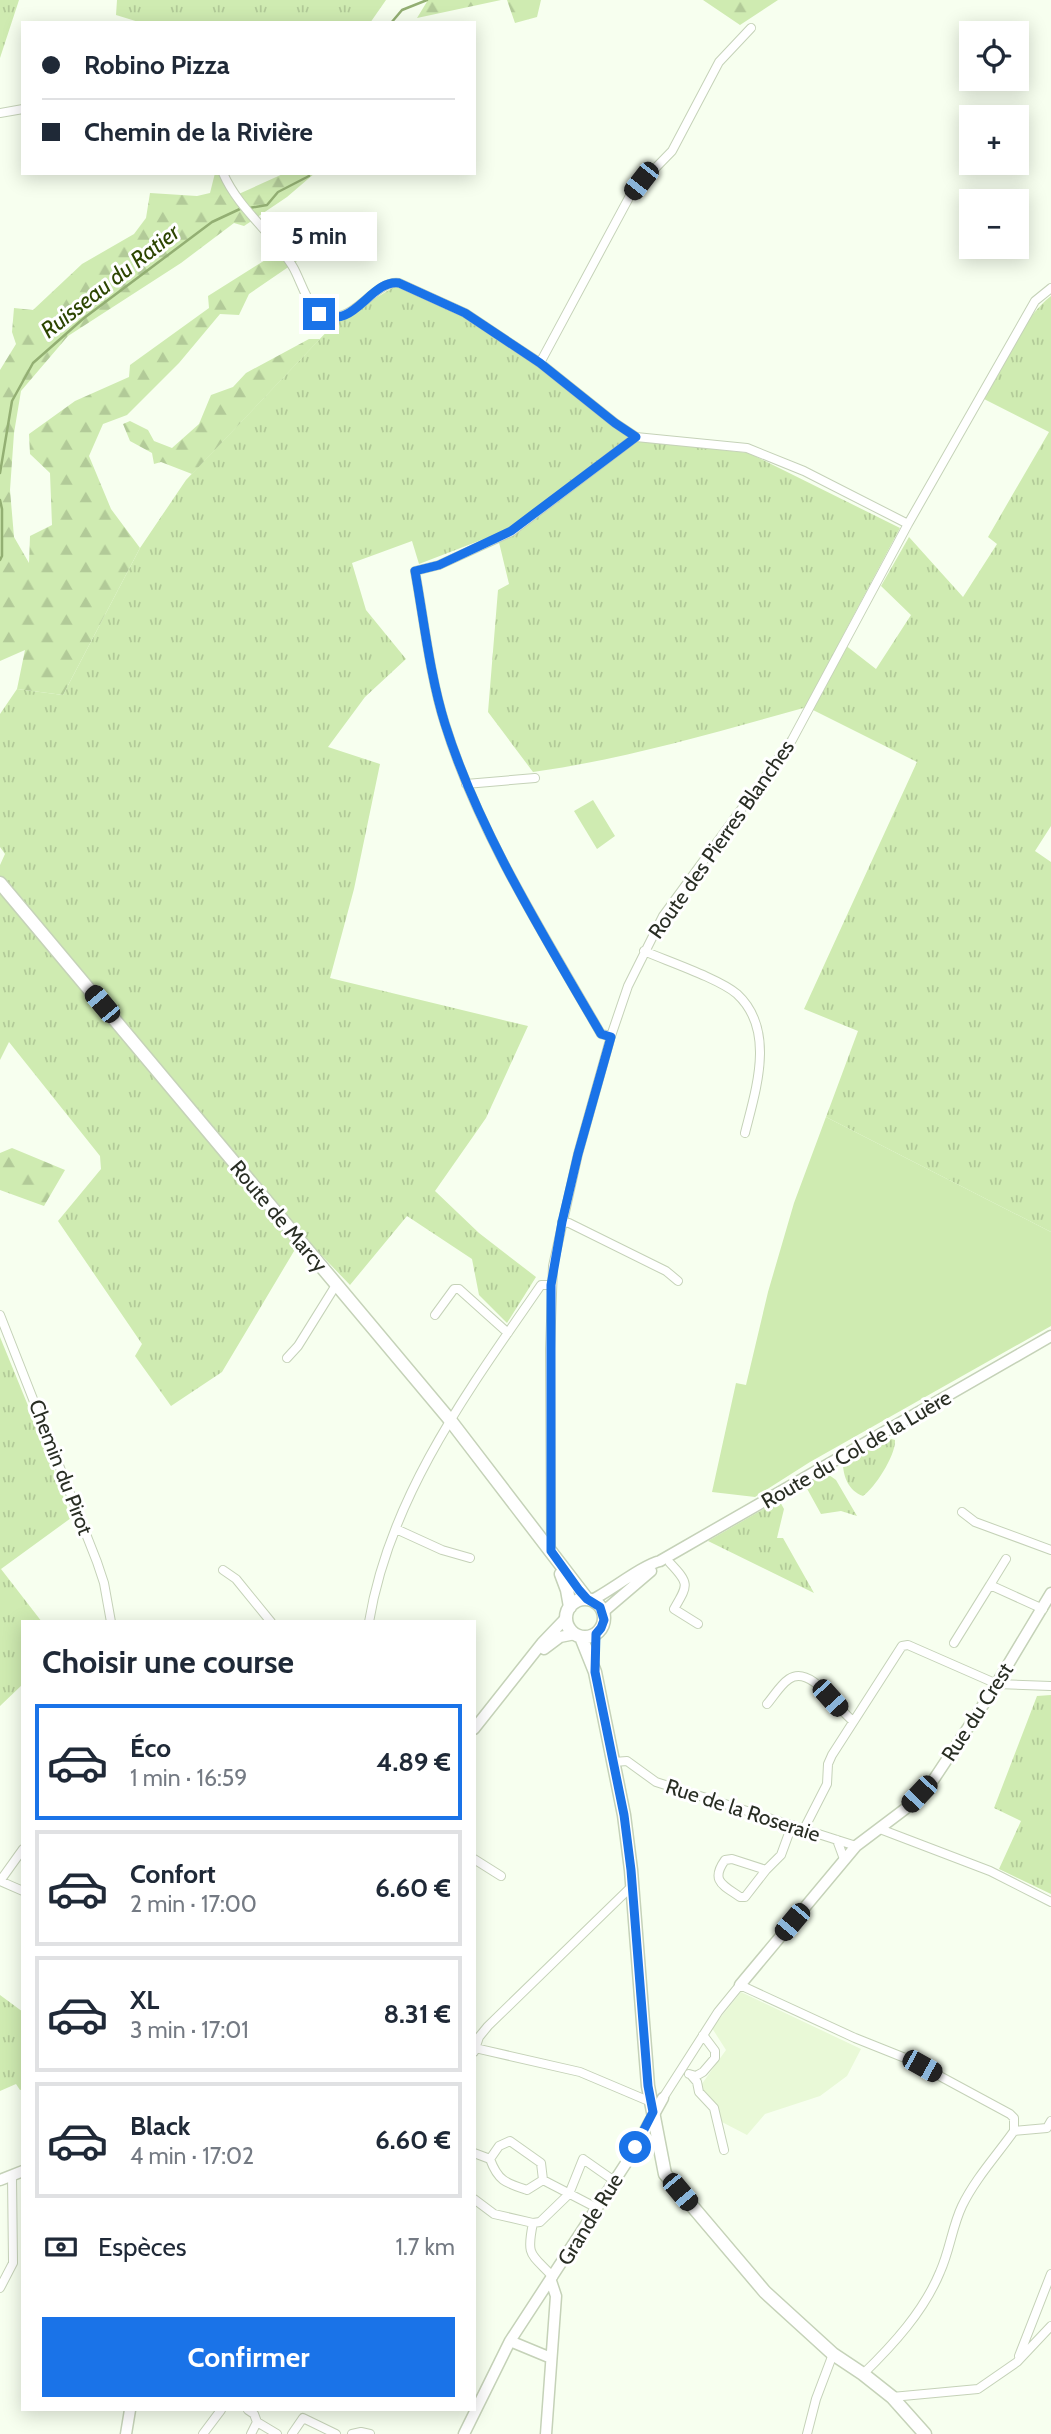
<!DOCTYPE html>
<html lang="fr">
<head>
<meta charset="utf-8">
<style>
	:root { --surface:#fff; --page:#f6f6f7; --text:#1f2937; --muted:#747a83; --line:#e0e1e3; --accent:#1a73e8 }
	body { margin:0; font-family:Cabin,sans-serif; background:var(--page); color:var(--text); height:100vh; display:flex; flex-direction:column; font-size:26px; white-space:nowrap }
	* { box-sizing:border-box; margin:0 }
	p { font-size:23px; color:var(--muted) }
	.icon { flex:none; width:38px; height:38px; fill:none; stroke:currentColor; stroke-width:2; stroke-linecap:round; stroke-linejoin:round }
	.map { position:relative; flex:1; overflow:hidden }
	.side { position:absolute; left:21px; top:1620px; width:455px; height:791px; display:flex; flex-direction:column; background:var(--surface); border-radius:0px; box-shadow:0 4px 18px #0003 }
	.side>* { flex:none }
	.guide { position:absolute; left:21px; top:21px; width:455px; height:154px; border-radius:0px; box-shadow:0 4px 18px #0003; display:grid; align-content:center; height:154px; padding:0 21px; background:var(--surface) }
	.controls { position:absolute; left:959px; top:21px; display:grid; gap:14px }
	.controls a { display:grid; place-items:center; width:70px; height:70px; border-radius:0px; background:var(--surface); box-shadow:0 4px 18px #0003; font-size:35px }
	.end { position:absolute; width:32px; height:32px; margin:-16px; border:9px solid #1a73e8; background:#fff; box-shadow:0 0 0 4px #fff }
	.from { border-radius:50% }
	.bubble { position:absolute; height:49px; border-radius:0px; background:var(--surface); box-shadow:0 4px 18px #0003; font-size:23px; font-weight:700; line-height:49px; text-align:center }
	.car { position:absolute; width:21px; height:42px; margin:-21px -10px; border-radius:9px; box-shadow:0 0 5px 2px #0007; background:linear-gradient(#222 24%,#8ab4d8 0 40%,#222 0 76%,#8ab4d8 0 86%,#222 0) }
	.guide b { display:flex; align-items:center; gap:24px; height:66px; font-size:26px }
	.guide b+b { border-top:2px solid var(--line) }
	.guide i { width:18px; height:18px; background:var(--text) }
	ul { padding:0; list-style:none }
	li { display:flex; align-items:center; gap:21px; height:116px; margin:0 14px 10px; padding:0 7px; border:4px solid var(--line); border-radius:0px }
	li div { flex:1 }
	li b { display:block; font-size:26px }
	li em { font-style:normal; font-weight:700 }
	li.active { border-color:var(--accent) }
	li>.icon { width:63px; height:63px; stroke-width:1.5 }
	h2 { padding:0 21px; font-size:32px; line-height:84px }
	.pay { display:flex; align-items:center; gap:18px; height:77px; padding:0 21px; font-size:26px }
	.pay p { margin-inline-start:auto }
	.button { display:flex; gap:14px; margin-top:auto; padding:14px 21px }
	.button a { flex:1; height:80px; border-radius:0px; background:var(--accent); color:#fff; font-size:28px; font-weight:700; line-height:80px; text-align:center }
	.map>svg:first-child { display:block }
	.built { fill:#e9f9d7 }
	.grass { fill:url(#grass-tufts) }
	.forest { fill:url(#forest-firs) }
	.garden { fill:#cfebb1 }
	.lines { fill:none; stroke-linecap:round; stroke-linejoin:round }
	.stream { stroke:#93af73; stroke-width:2.5 }
	.street-casing { stroke:#c5d2b8; stroke-width:10 }
	.secondary-casing { stroke:#c5d2b8; stroke-width:13 }
	.primary-casing { stroke:#c5d2b8; stroke-width:15 }
	.street { stroke:#fff; stroke-width:8 }
	.secondary { stroke:#fff; stroke-width:10 }
	.primary { stroke:#fff; stroke-width:12 }
	.route { stroke:#1a73e8; stroke-width:9 }
	.labels { text-anchor:middle; dominant-baseline:central; stroke-width:6; stroke-linejoin:round; paint-order:stroke }
	.street-label { font-size:21px; fill:#292e24; stroke:#fff }
	.water-label { font-size:23px; font-style:italic; fill:#2c4500; stroke:#fff }
</style>
</head>
<body>
<div class="map">
<svg width="1051" height="2434" viewBox="0 0 1051 2434">
	<defs>
		<pattern id="grass-tufts" width="24" height="20" patternUnits="userSpaceOnUse" patternTransform="scale(1.75)"><rect width="24" height="20" fill="#cfebb1"/><path d="M3 7l-1-3M5 7V3M7 7l1-3M15 17l-1-3M17 17v-4M19 17l1-3" fill="none" stroke="#b2ca98"/></pattern>
		<pattern id="forest-firs" width="22" height="20" patternUnits="userSpaceOnUse" patternTransform="scale(1.75)"><rect width="22" height="20" fill="#cfebb1"/><path d="M5 1l3.5 6h-7zM16 11l3.5 6h-7z" fill="#b2ca98"/></pattern>
	</defs>
	<rect width="100%" height="100%" fill="#f7ffef"/>
	<path class="built" d="M741 1992 861 2049 847 2076 820 2096 765 2114 747 2135 720 2121 716 2103 699 2088 726 2050 712 2028Z"/>
	<path class="grass" d="M0 0H19L0 58Z
		M117 0H386L370 23H142L116 15Z
		M397 285 463 315 539 367 634 440 749 453 900 528 840 641 876 669 911 615 881 586 909 537 963 597 997 544 988 537 1049 432 984 399C1002 368 1022 318 1051 296V826L1035 851 1051 862V1232L826 1117 858 1031 804 1009 917 762 807 707C717 732 626 759 533 772L488 712 498 590 509 584 497 534 419 564 412 541 352 563 366 610 406 659 365 697 328 747 380 764 354 889 330 978 528 1026 486 1118 435 1191 479 1233 536 1277 507 1323 479 1295 472 1259 407 1216 350 1285 303 1236 222 1372 171 1406 135 1356 142 1344 58 1221 101 1169 100 1156 9 1042 0 1060V865L5 854 0 847V714L17 689 63 695 140 548 186 480 335 323Z
		M0 1337 49 1457 71 1518 1 1569 42 1622H23V1684L0 1706Z
		M888 1438 895 1440C896 1455 875 1488 863 1496 849 1491 843 1477 843 1463Z
		M825 1472 836 1480 857 1516 841 1511 821 1514 805 1485Z
		M779 1500 784 1509 777 1538H783L814 1593 708 1541Z
		M1051 1695V1894L999 1869 1021 1821 994 1808 1037 1696Z
		M0 1995 23 2012V2089L20 2090 16 2084 0 2091Z"/>
	<path class="forest" d="M428 0H501L417 18Z
		M507 0H541L537 17 515 23Z
		M703 0H778L740 25Z
		M215 173H220L232 197 285 173H315L287 197 244 226 234 223 181 263 68 336 21 391 14 433 10 490 14 537 29 563 30 536 52 525 50 473 30 454 29 434 75 401 129 377 130 365 209 308 208 296 294 242 303 257 249 294 239 315 220 314 179 363 127 415 103 424 89 456 111 509 140 548 63 695 17 689 25 650 0 661V370L16 344 12 332 14 308 33 310 82 264 134 234 146 218 150 193 197 196 210 193Z
		M309 339H320L192 474 161 462 154 464 152 453 130 441 123 424 130 421 148 430 154 441 172 448 199 424 211 395 233 387 246 373Z
		M12 1148 65 1170 44 1206 0 1190V1153Z"/>
	<path class="garden" d="M593 800 615 836 597 849 574 811Z
		M826 1117 1051 1232V1326L810 1462 755 1497 712 1492 736 1383 746 1385 768 1292 794 1203Z"/>
	<g class="lines">
		<path class="stream" d="M391 23 402 10 427 0
			M249 208 267 205 278 192 309 176V173
			M0 473 12 401 33 363 84 318 212 222 242 208
			M0 500 2 509V556L0 560"/>
		<defs>
			<path id="street" d="M0 113 23 109
				M223 173C239 210 273 233 293 267 303 284 310 320 334 317 360 315 377 280 399 283L465 313 540 363 615 423 636 437 747 448 804 471 908 524
				M540 363 632 192 672 151 719 62 751 28
				M466 784 535 778
				M644 951C667 961 720 979 737 994 776 1030 756 1089 745 1133
				M611 1036 601 1034C544 934 479 834 445 724 430 677 424 620 415 571L439 565 511 532 636 437
				M562 1222 569 1223 666 1271 678 1281
				M0 1315 97 1562 104 1583 111 1622
				M435 1315 454 1289H459L508 1333
				M287 1358 298 1346 336 1285
				M962 1512 975 1522 1051 1550
				M396 1529 442 1550 470 1558
				M551 1551 550 1349 553 1266 578 1154 611 1036 628 986 663 916 792 740 908 524 1035 301 1051 288
				M1006 1559 990 1585 1043 1609
				M670 1563C690 1584 688 1585 674 1609L698 1624
				M223 1570 236 1579 271 1622
				M369 1622C390 1495 470 1388 541 1285H551
				M954 1643 990 1585
				M767 1704C774 1696 780 1685 789 1679 811 1664 837 1709 853 1721
				M614 1762 627 1761 656 1782 856 1846
				M804 1829 827 1784 828 1764 832 1755 902 1646 908 1645 997 1684 1051 1686
				M880 1829 990 1871 1051 1902
				M837 1840 844 1859
				M474 1859 501 1876
				M766 1870 745 1897H740C723 1885 710 1881 725 1860L732 1859 766 1870 781 1855 792 1825
				M0 1881 23 1849
				M0 1881 23 1891
				M475 2048 580 2072 651 2102
				M474 2052 479 2037 488 2026 632 1886
				M689 2074 696 2076 703 2072 715 2058V2051L703 2035
				M691 2075 697 2082 699 2092 714 2108 724 2150
				M663 2098 718 2012 740 1985 855 2038 910 2060 1010 2114 1014 2118V2131
				M1014 2131 1047 2128 1051 2121
				M510 2141 541 2163 543 2180 527 2190C506 2183 498 2181 490 2159L499 2146Z
				M474 2153 490 2159
				M543 2180 595 2207
				M474 2199 494 2214 533 2223
				M533 2223 540 2222 569 2194 583 2159 613 2180
				M533 2223C526 2257 531 2253 553 2277
				M0 2288 13 2263 12 2175
				M1019 2356 1051 2274
				M863 2374C893 2345 924 2311 940 2272 950 2250 952 2227 962 2206 975 2179 997 2155 1014 2131
				M892 2397 978 2389 1017 2362 1051 2326
				M248 2410 254 2414 257 2422
				M203 2434 221 2410
				M251 2434 257 2422 277 2434
				M292 2434 303 2418 336 2434
				M352 2434 361 2432 370 2434
				M807 2434 816 2399 833 2354"/>
			<path id="secondary" d="M592 1600C610 1591 643 1565 660 1561L1051 1336
				M603 1612 651 1571
				M544 1649 560 1637 575 1634
				M474 1729 542 1643 566 1618
				M740 1985 856 1846 905 1809 934 1779 991 1693 1051 1593
				M0 2180 23 2171
				M510 2341 551 2358
				M126 2434 130 2410
				M464 2434 510 2341 632 2154 663 2098
				M546 2434 556 2296 551 2281"/>
			<path id="primary" d="M0 883 450 1420 587 1599
				M561 1574 567 1590 570 1607
				M566 1618a19 19 0 1 1 38 0a19 19 0 1 1-38 0Z
				M581 1637 595 1672 624 1815 631 1870 648 2086 665 2174 765 2292 833 2354 863 2374 892 2397 925 2434"/>
		</defs>
		<use href="#street" class="street-casing"/>
		<use href="#secondary" class="secondary-casing"/>
		<use href="#primary" class="primary-casing"/>
		<use href="#street" class="street"/>
		<use href="#secondary" class="secondary"/>
		<use href="#primary" class="primary"/>
	</g>
	<g class="lines">
		<path class="route" d="M319 314C354 332 370 279 399 283L465 313 540 363 615 423 636 437 511 531 439 565 415 571C424 621 430 676 445 724 479 832 544 936 601 1034L611 1037 578 1154 562 1222 551 1285V1551L579 1590 587 1599 600 1607 604 1620 601 1628 596 1634 595 1672 624 1815 631 1870 648 2086 653 2112 635 2147"/>
	</g>
	<g class="labels">
		<g class="street-label">
			<text transform="translate(721 839) rotate(-55)">Route des Pierres Blanches</text>
			<text transform="translate(279 1216) rotate(50)">Route de Marcy</text>
			<text transform="translate(856 1449) rotate(-30)">Route du Col de la Luère</text>
			<text transform="translate(61 1467) rotate(69)">Chemin du Pirot</text>
			<text transform="translate(977 1712) rotate(-57)">Rue du Crest</text>
			<text transform="translate(743 1810) rotate(18)">Rue de la Roseraie</text>
			<text transform="translate(590 2219) rotate(-58)">Grande Rue</text>
		</g>
		<g class="water-label">
			<text transform="translate(110 281) rotate(-38)">Ruisseau du Ratier</text>
		</g>
	</g>
</svg>
<div class="controls">
<a><svg class="icon" aria-label="locate" viewBox="0 0 24 24"><circle cx="12" cy="12" r="6"/><path d="M12 2v4M12 18v4M2 12h4M18 12h4"/></svg></a>
<a>+</a>
<a>−</a>
</div>
<i class="end from" style="left:635px;top:2147px"></i>
<i class="end" style="left:319px;top:314px"></i>
<div class="bubble" style="left:261px;top:212px;width:116px">5 min</div>
<i class="car" style="left:641px;top:181px;rotate:218deg"></i>
<i class="car" style="left:102px;top:1004px;rotate:320deg"></i>
<i class="car" style="left:830px;top:1698px;rotate:138deg"></i>
<i class="car" style="left:919px;top:1794px;rotate:223deg"></i>
<i class="car" style="left:792px;top:1922px;rotate:220deg"></i>
<i class="car" style="left:922px;top:2066px;rotate:119deg"></i>
<i class="car" style="left:680px;top:2192px;rotate:140deg"></i>
<div class="guide">
<b><i class="from"></i>Robino Pizza</b>
<b><i></i>Chemin de la Rivière</b>
</div>
<section class="side">
<h2>Choisir une course</h2>
<ul>
<li class="active"><svg class="icon" aria-label="car" viewBox="0 0 24 24"><path d="M5 17H2v-5l4-1 3-4h7l3 4 3 1v5h-3M9 17h6M6 11h13"/><circle cx="7" cy="17" r="2"/><circle cx="17" cy="17" r="2"/></svg><div><b>Éco</b><p>1 min · 16:59</p></div><em>4.89 €</em></li>
<li><svg class="icon" aria-label="car" viewBox="0 0 24 24"><path d="M5 17H2v-5l4-1 3-4h7l3 4 3 1v5h-3M9 17h6M6 11h13"/><circle cx="7" cy="17" r="2"/><circle cx="17" cy="17" r="2"/></svg><div><b>Confort</b><p>2 min · 17:00</p></div><em>6.60 €</em></li>
<li><svg class="icon" aria-label="car" viewBox="0 0 24 24"><path d="M5 17H2v-5l4-1 3-4h7l3 4 3 1v5h-3M9 17h6M6 11h13"/><circle cx="7" cy="17" r="2"/><circle cx="17" cy="17" r="2"/></svg><div><b>XL</b><p>3 min · 17:01</p></div><em>8.31 €</em></li>
<li><svg class="icon" aria-label="car" viewBox="0 0 24 24"><path d="M5 17H2v-5l4-1 3-4h7l3 4 3 1v5h-3M9 17h6M6 11h13"/><circle cx="7" cy="17" r="2"/><circle cx="17" cy="17" r="2"/></svg><div><b>Black</b><p>4 min · 17:02</p></div><em>6.60 €</em></li>
</ul>
<div class="pay"><svg class="icon" aria-label="cash" viewBox="0 0 24 24"><path d="M3 7h18v10H3z"/><circle cx="12" cy="12" r="2"/></svg>Espèces<p>1.7 km</p></div>
<div class="button"><a>Confirmer</a></div>
</section>
</div>
</body>
</html>
